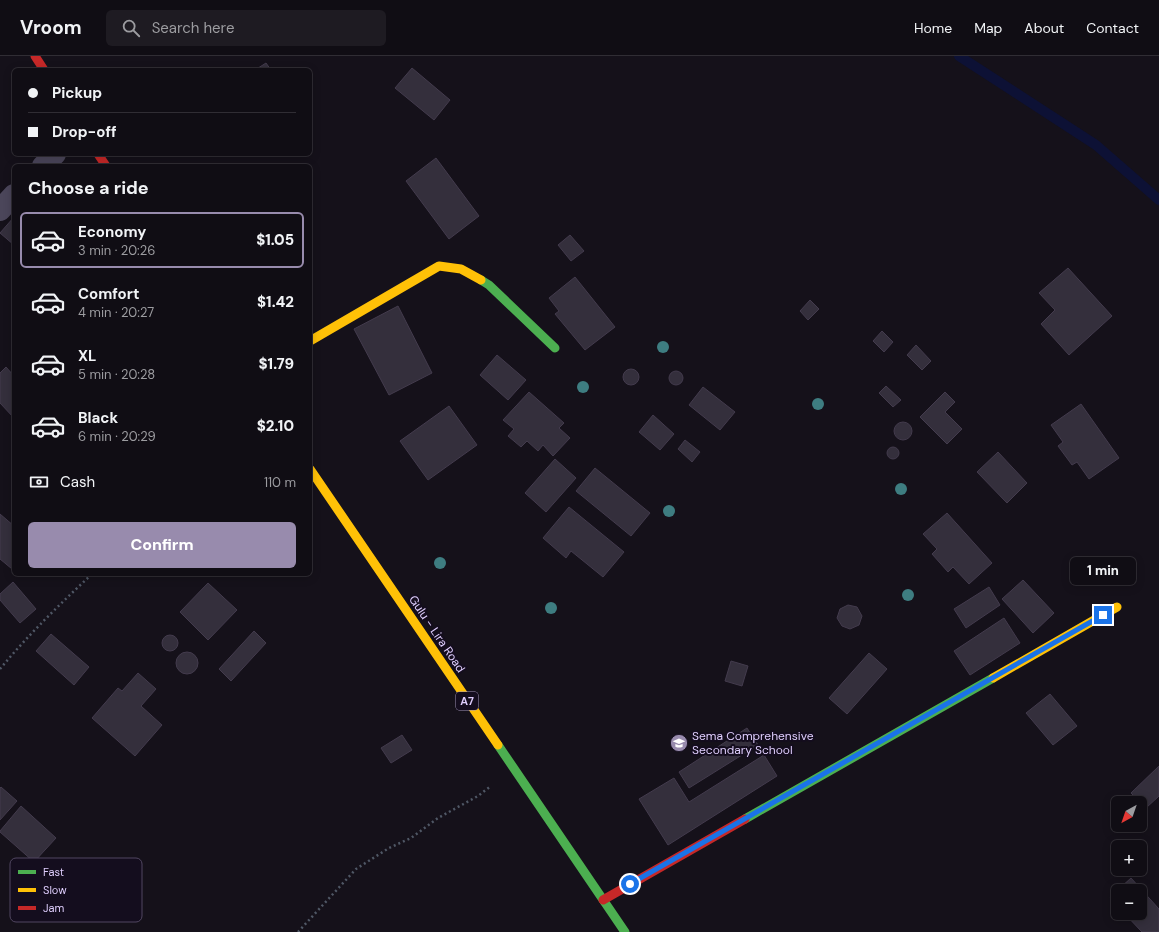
<!DOCTYPE html>
<html lang="en">
<head>
<meta charset="utf-8">
<style>
	:root { --surface:#100d14; --page:#1e1b22; --text:#f1f3f6; --muted:#9c9ca0; --line:#302d34; --accent:#988bad }
	body { margin:0; font-family:"DM Sans",sans-serif; background:var(--page); color:var(--text); height:100vh; display:flex; flex-direction:column; font-size:15px; white-space:nowrap }
	* { box-sizing:border-box; margin:0 }
	p { font-size:13px; color:var(--muted) }
	.icon { flex:none; width:22px; height:22px; fill:none; stroke:currentColor; stroke-width:2; stroke-linecap:round; stroke-linejoin:round }
	.map { position:relative; flex:1; overflow:hidden }
	.side { position:absolute; left:12px; top:108px; width:300px; height:412px; display:flex; flex-direction:column; background:var(--surface); border-radius:6px; box-shadow:0 2px 10px #0003,0 0 0 1px var(--line) }
	.side>* { flex:none }
	.top-card { position:absolute; left:12px; top:12px; width:300px; height:88px; border-radius:6px; box-shadow:0 2px 10px #0003,0 0 0 1px var(--line); display:grid; align-content:center; height:88px; padding:0 16px; background:var(--surface) }
	.needle { width:26px; rotate:220deg }
	.fabs { position:absolute; left:1111px; top:740px; display:grid; gap:8px }
	.fabs a { display:grid; place-items:center; width:36px; height:36px; border-radius:6px; background:var(--surface); box-shadow:0 2px 10px #0003,0 0 0 1px var(--line); font-size:20px }
	.end { position:absolute; width:18px; height:18px; margin:-9px; border:5px solid #1a73e8; background:#fff; box-shadow:0 0 0 2px #fff }
	.from { border-radius:50% }
	.bubble { position:absolute; height:28px; border-radius:6px; background:var(--surface); box-shadow:0 2px 10px #0003,0 0 0 1px var(--line); font-size:13px; font-weight:800; line-height:28px; text-align:center }
	.top-card b { display:flex; align-items:center; gap:14px; height:38px; font-size:15px }
	.top-card b+b { border-top:1px solid var(--line) }
	.top-card i { width:10px; height:10px; background:var(--text) }
	ul { padding:0; list-style:none }
	li { display:flex; align-items:center; gap:12px; height:56px; margin:0 8px 6px; padding:0 8px; border:2px solid transparent; border-radius:6px }
	li div { flex:1 }
	li b { display:block; font-size:15px }
	li em { font-style:normal; font-weight:800 }
	li.selected { border-color:var(--accent) }
	li>.icon { width:36px; height:36px; stroke-width:1.5 }
	h2 { padding:0 16px; font-size:18px; line-height:48px }
	.pay { display:flex; align-items:center; gap:10px; height:44px; padding:0 16px; font-size:15px }
	.pay p { margin-inline-start:auto }
	.cta { display:flex; gap:8px; margin-top:auto; padding:8px 16px }
	.cta a { flex:1; height:46px; border-radius:6px; background:var(--accent); color:#fff; font-size:16px; font-weight:800; line-height:46px; text-align:center }
	header { display:flex; align-items:center; gap:24px; box-sizing:border-box; height:56px; padding:0 20px; background:var(--surface); border-bottom:1px solid var(--line) }
	header strong { font-size:19px }
	nav { display:flex; gap:22px; margin-inline-start:auto; font-size:14px }
	.search { width:280px; height:36px; background:var(--page); display:flex; align-items:center; gap:10px; box-sizing:border-box; padding:0 14px; border-radius:6px; color:var(--muted); font-size:15px }
	.map>svg:first-child { display:block }
	.lines { fill:none; stroke-linecap:round; stroke-linejoin:round }
	.stream { stroke:#0d1135; stroke-width:10 }
	.building { fill:#342f3c; stroke:#433b4d }
	.path { stroke:#505866; stroke-width:2.5; stroke-dasharray:2 3; stroke-linecap:butt }
	.street { stroke:#4b465a; stroke-width:22 }
	.fast { stroke:#4caf50; stroke-width:9 }
	.slow { stroke:#ffc107; stroke-width:9 }
	.jam { stroke:#c62828; stroke-width:9 }
	.tree { fill:#3e7d81 }
	.route { stroke:#1a73e8; stroke-width:5 }
	.labels { text-anchor:middle; dominant-baseline:central; stroke-width:4; stroke-linejoin:round; paint-order:stroke }
	.shield { fill:#140d1e; stroke:#a193b9; stroke-width:1 }
	.shield-label { font-size:11px; font-weight:bold; fill:#decdfc }
	.street-label { font-size:12px; fill:#decdfc; stroke:#140d1e }
	.poi-label { font-size:12px; fill:#decdfc; stroke:#140d1e; text-anchor:start }
	.key { fill:#140d1e; stroke:#514761; stroke-width:1 }
	.key-label { font-size:11px; fill:#decdfc }
</style>
</head>
<body>
<header>
<strong>Vroom</strong>
<div class="search"><svg class="icon" aria-label="search" viewBox="0 0 24 24"><circle cx="10" cy="10" r="6"/><path d="M15 15l6 6"/></svg>Search here</div>
<nav><a>Home</a><a>Map</a><a>About</a><a>Contact</a></nav>
</header>
<div class="map">
<svg width="1159" height="876" viewBox="0 0 1159 876">
	<rect width="100%" height="100%" fill="#15111a"/>
	<g class="lines">
		<path class="stream" d="M959 0 1096 89 1159 144"/>
	</g>
	<path class="building" d="M266 7 271 14H255Z
		M412 12 450 44 434 64 395 32Z
		M436 102 479 160 449 183 406 125Z
		M14 161V189L0 177Z
		M570 179 584 195 571 205 558 189Z
		M1068 212 1112 260 1069 299 1041 268 1055 254 1039 237Z
		M575 221 615 271 585 294 555 258 559 255 549 242Z
		M810 244 819 253 808 264 800 255Z
		M398 250 432 317 389 339 354 273Z
		M882 275 893 286 884 296 873 285Z
		M916 289 931 305 922 314 907 299Z
		M497 299 526 324 508 344 480 319Z
		M6 311 14 320V362L0 347V317Z
		M623 321a8 8 0 1 1 16 0a8 8 0 1 1-16 0Z
		M669 322a7 7 0 1 1 14 0a7 7 0 1 1-14 0Z
		M886 330 901 344 893 351 879 337Z
		M703 331 735 356 720 374 689 349Z
		M529 336 564 367 559 372 570 382 553 400 543 389 538 395 527 385 521 391 508 380 514 373 503 364Z
		M945 336 955 346 945 356 962 373 947 388 920 361Z
		M1081 348 1119 402 1089 423 1077 406 1072 409 1058 390 1063 386 1051 369Z
		M449 350 477 389 428 424 400 385Z
		M653 359 674 378 660 394 639 376Z
		M894 375a9 9 0 1 1 18 0a9 9 0 1 1-18 0Z
		M685 384 700 396 692 406 678 393Z
		M887 397a6 6 0 1 1 12 0a6 6 0 1 1-12 0Z
		M998 396 1027 427 1007 447 977 416Z
		M555 403 576 422 546 456 525 437Z
		M595 412 650 457 631 480 576 435Z
		M569 451 624 496 603 521 571 495 566 502 543 482Z
		M947 457 992 507 969 528 953 511 948 516 932 498 937 493 923 478Z
		M0 458 14 470V511L12 513 0 503Z
		M1023 524 1054 557 1033 577 1002 543Z
		M13 526 36 553 20 567 0 544V538Z
		M208 527 237 554 208 584 180 556Z
		M989 531 1000 549 966 572 954 553Z
		M848 549 857 551 862 560 859 569 850 573 842 570 837 562 840 553Z
		M1004 562 1020 587 970 619 954 595Z
		M254 575 266 587 231 625 219 613Z
		M51 578 89 611 74 629 36 595Z
		M162 587a8 8 0 1 1 16 0a8 8 0 1 1-16 0Z
		M176 607a11 11 0 1 1 22 0a11 11 0 1 1-22 0Z
		M869 597 887 613 847 658 829 642Z
		M731 605 748 610 742 630 725 625Z
		M138 617 156 633 141 650 162 669 135 700 92 662 118 632 122 635Z
		M1050 638 1077 670 1053 689 1026 657Z
		M747 672 758 689 689 732 679 716Z
		M402 679 412 694 391 707 381 692Z
		M764 699 777 720 668 789 639 743 674 722 689 746Z
		M1159 710V740L1146 752 1131 737Z
		M1 731 17 745 0 764V732Z
		M21 750 56 782 34 806 0 776V775Z
		M1131 822 1159 853V876H1142L1124 857H1140V835H1118V850L1110 841Z"/>
	<g class="lines">
		<path class="path" d="M0 613C28 579 60 548 92 518
			M298 876 356 813 389 792 411 782 438 762 478 740 491 730"/>
		<path class="street" d="M43 110 55 98
			M0 154 14 139"/>
		<path class="fast" d="M481 224 489 229 555 292
			M498 689 625 876
			M745 763 993 622"/>
		<path class="slow" d="M310 285 439 210 461 213 481 224
			M310 413 498 689
			M993 622 1117 551"/>
		<path class="jam" d="M35 0 44 14
			M98 98 106 110
			M603 844 745 763"/>
	</g>
	<g class="tree">
		<circle cx="663" cy="291" r="6"/>
		<circle cx="583" cy="331" r="6"/>
		<circle cx="818" cy="348" r="6"/>
		<circle cx="901" cy="433" r="6"/>
		<circle cx="669" cy="455" r="6"/>
		<circle cx="440" cy="507" r="6"/>
		<circle cx="908" cy="539" r="6"/>
		<circle cx="551" cy="552" r="6"/>
	</g>
	<g class="lines">
		<path class="route" d="M630 828 1103 559"/>
	</g>
	<defs>
		<symbol id="school-disc" viewBox="-11 -11 22 22"><circle r="9.5" fill="#988bad" stroke="#140d1e"/><path d="M0-5L7-2L0 1L-7-2ZM-4 1L0 2.5L4 1V4Q0 6-4 4Z" fill="#fff"/></symbol>
	</defs>
	<g fill-rule="evenodd">
		<use href="#school-disc" x="669" y="677" width="20" height="20"/>
	</g>
	<g class="labels">
		<rect class="shield" x="456" y="636" width="22" height="18" rx="3"/>
		<g class="shield-label">
			<text x="467" y="645">A7</text>
		</g>
		<g class="street-label">
			<text transform="translate(437 578) rotate(56)">Gulu - Lira Road</text>
		</g>
		<g class="poi-label">
			<text x="692" y="680">Sema Comprehensive<tspan x="692" dy="14">Secondary School</tspan></text>
		</g>
	</g>
	<rect x="10" y="802" width="132" height="64" rx="6" class="key"/>
	<rect x="18" y="814" width="18" height="4" fill="#4caf50"/>
	<rect x="18" y="832" width="18" height="4" fill="#ffc107"/>
	<rect x="18" y="850" width="18" height="4" fill="#c62828"/>
	<g class="key-label">
		<text x="43" y="820">Fast</text>
		<text x="43" y="838">Slow</text>
		<text x="43" y="856">Jam</text>
	</g>
</svg>
<div class="fabs">
<a><svg class="needle" viewBox="-14 -14 28 28"><path d="M0-13l5 13h-10z" fill="#e53935"/><path d="M0 13l5-13h-10z" fill="#9c9ca0"/></svg></a>
<a>+</a>
<a>−</a>
</div>
<i class="end from" style="left:630px;top:828px"></i>
<i class="end" style="left:1103px;top:559px"></i>
<div class="bubble" style="left:1070px;top:501px;width:66px">1 min</div>
<div class="top-card">
<b><i class="from"></i>Pickup</b>
<b><i></i>Drop-off</b>
</div>
<section class="side">
<h2>Choose a ride</h2>
<ul>
<li class="selected"><svg class="icon" aria-label="car" viewBox="0 0 24 24"><path d="M5 17H2v-5l4-1 3-4h7l3 4 3 1v5h-3M9 17h6M6 11h13"/><circle cx="7" cy="17" r="2"/><circle cx="17" cy="17" r="2"/></svg><div><b>Economy</b><p>3 min · 20:26</p></div><em>$1.05</em></li>
<li><svg class="icon" aria-label="car" viewBox="0 0 24 24"><path d="M5 17H2v-5l4-1 3-4h7l3 4 3 1v5h-3M9 17h6M6 11h13"/><circle cx="7" cy="17" r="2"/><circle cx="17" cy="17" r="2"/></svg><div><b>Comfort</b><p>4 min · 20:27</p></div><em>$1.42</em></li>
<li><svg class="icon" aria-label="car" viewBox="0 0 24 24"><path d="M5 17H2v-5l4-1 3-4h7l3 4 3 1v5h-3M9 17h6M6 11h13"/><circle cx="7" cy="17" r="2"/><circle cx="17" cy="17" r="2"/></svg><div><b>XL</b><p>5 min · 20:28</p></div><em>$1.79</em></li>
<li><svg class="icon" aria-label="car" viewBox="0 0 24 24"><path d="M5 17H2v-5l4-1 3-4h7l3 4 3 1v5h-3M9 17h6M6 11h13"/><circle cx="7" cy="17" r="2"/><circle cx="17" cy="17" r="2"/></svg><div><b>Black</b><p>6 min · 20:29</p></div><em>$2.10</em></li>
</ul>
<div class="pay"><svg class="icon" aria-label="cash" viewBox="0 0 24 24"><path d="M3 7h18v10H3z"/><circle cx="12" cy="12" r="2"/></svg>Cash<p>110 m</p></div>
<div class="cta"><a>Confirm</a></div>
</section>
</div>
</body>
</html>
